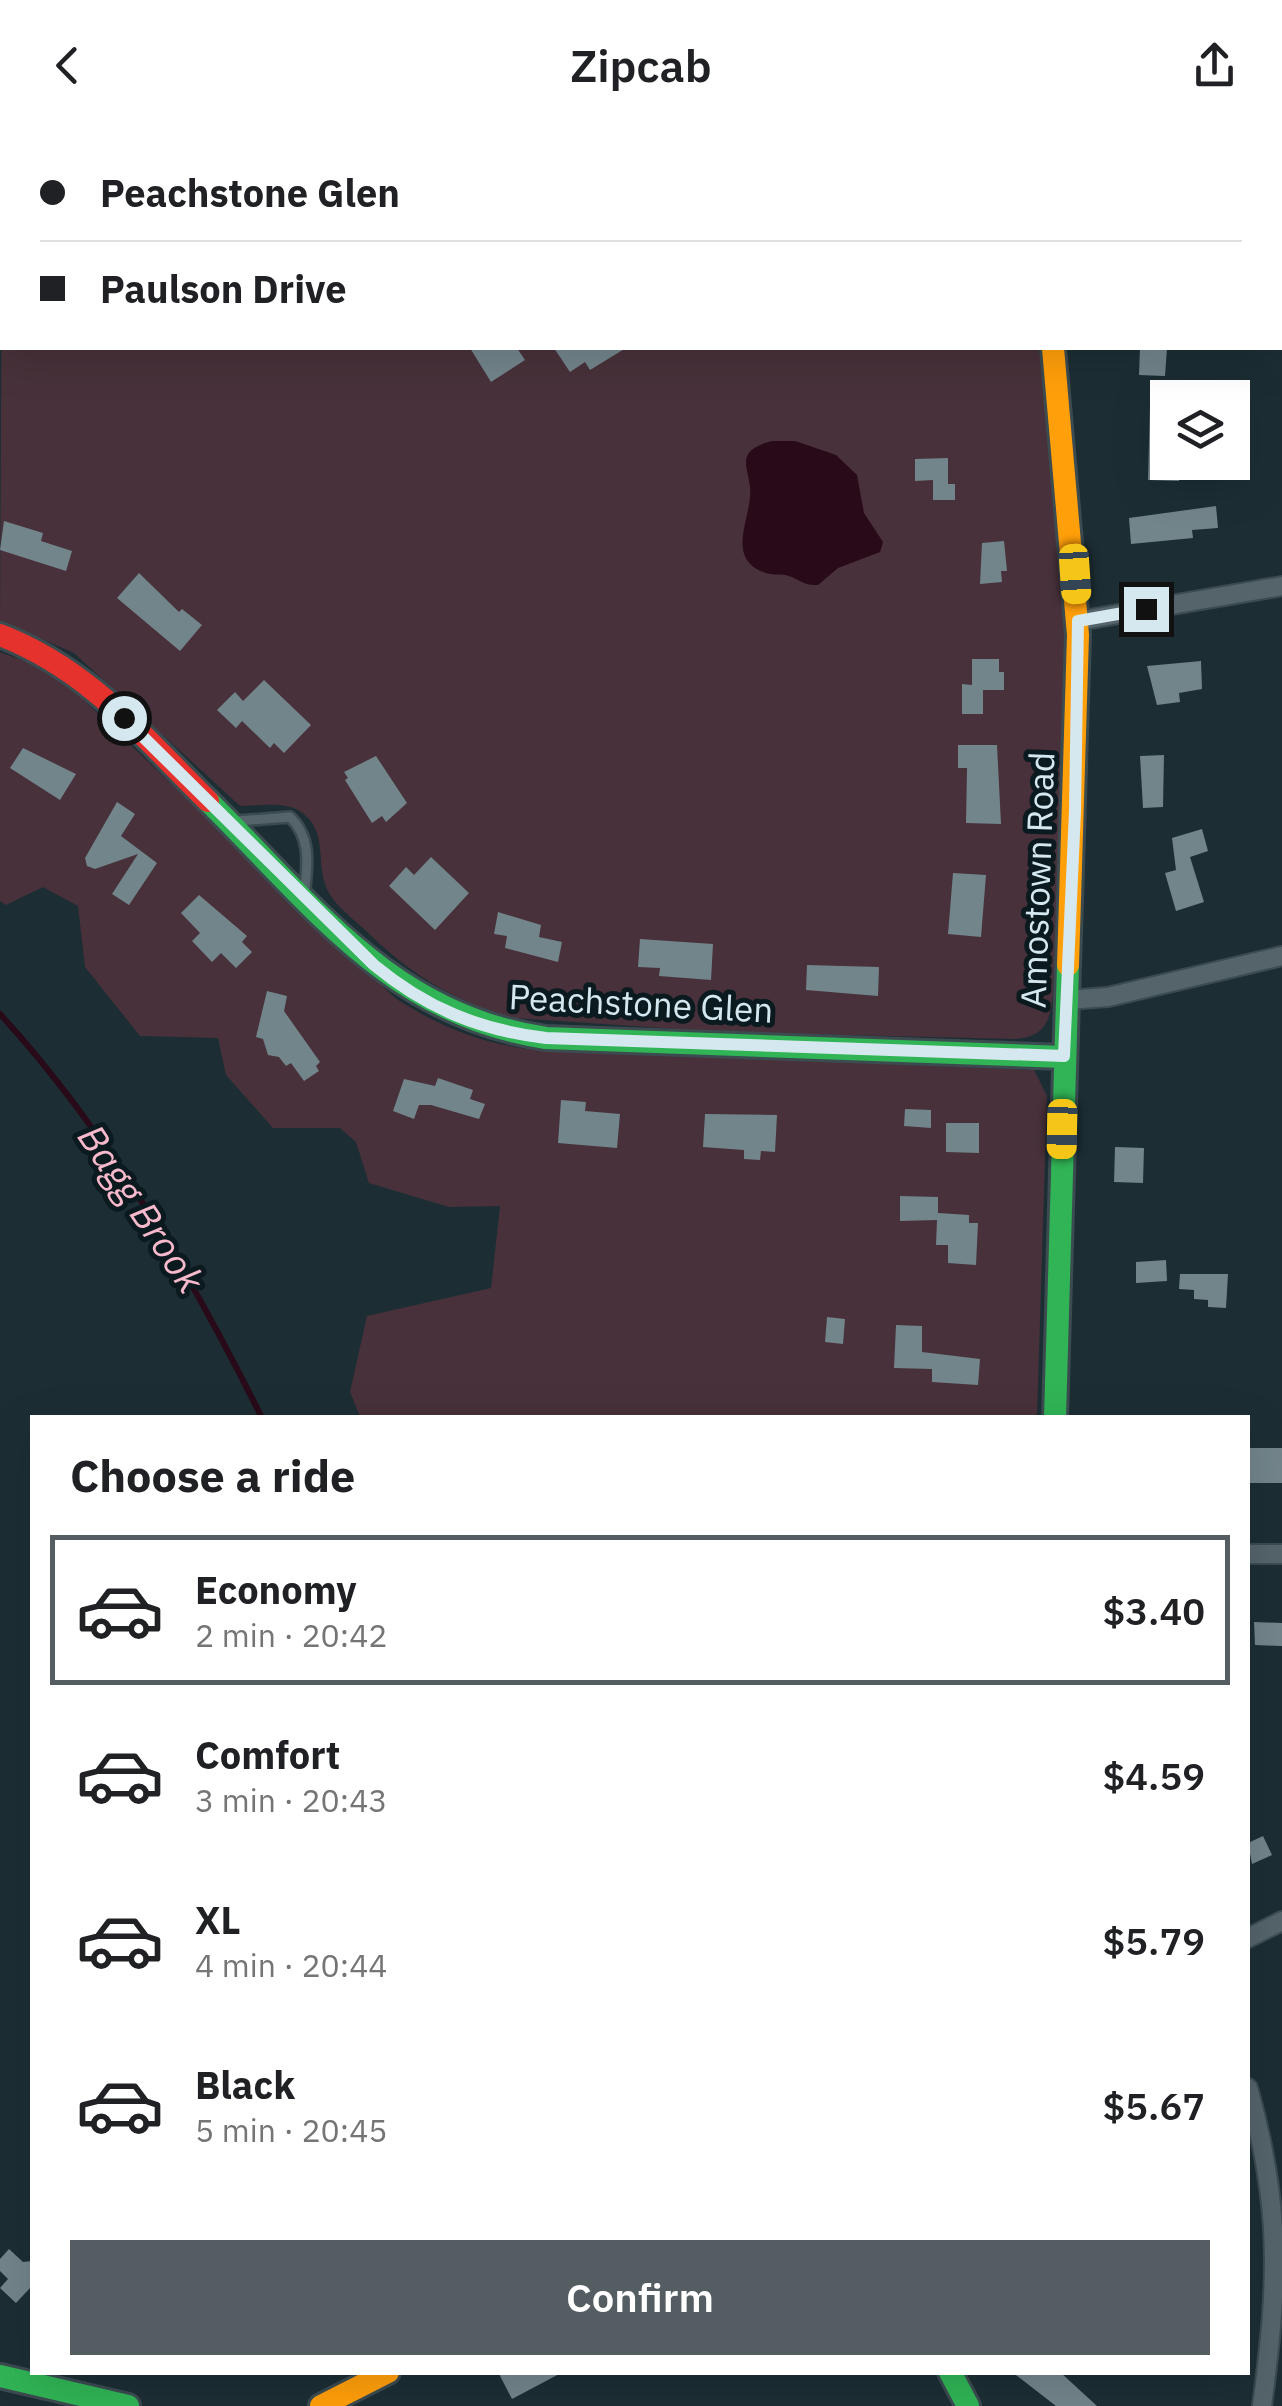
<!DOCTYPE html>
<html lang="en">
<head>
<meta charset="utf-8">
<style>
	:root { --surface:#fff; --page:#f6f6f6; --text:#202124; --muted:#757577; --line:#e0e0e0; --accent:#545d62 }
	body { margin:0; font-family:"IBM Plex Sans",sans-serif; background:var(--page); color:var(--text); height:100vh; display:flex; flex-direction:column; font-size:38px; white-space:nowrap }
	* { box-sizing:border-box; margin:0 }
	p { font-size:32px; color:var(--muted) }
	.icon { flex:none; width:55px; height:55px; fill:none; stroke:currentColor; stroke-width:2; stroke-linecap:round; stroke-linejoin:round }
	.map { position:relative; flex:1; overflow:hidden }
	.drawer { position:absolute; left:30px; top:1285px; width:1220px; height:960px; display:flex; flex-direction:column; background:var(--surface); border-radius:0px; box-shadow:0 10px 40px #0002 }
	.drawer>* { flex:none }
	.top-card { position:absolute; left:0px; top:0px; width:1282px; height:220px; box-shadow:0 10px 40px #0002; display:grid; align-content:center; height:220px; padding:0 40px; background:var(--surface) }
	.buttons { position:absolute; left:1150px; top:250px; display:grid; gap:20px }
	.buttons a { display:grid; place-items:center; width:100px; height:100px; border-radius:0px; background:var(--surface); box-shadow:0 10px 40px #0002; font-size:50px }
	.end { position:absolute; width:45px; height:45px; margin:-22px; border:12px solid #d5e8ef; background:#111; box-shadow:0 0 0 5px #111 }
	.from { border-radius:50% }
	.car { position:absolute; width:30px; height:60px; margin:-30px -15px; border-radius:12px; box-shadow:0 0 8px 2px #0007; background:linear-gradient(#f5c518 24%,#345 0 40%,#f5c518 0 76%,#345 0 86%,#f5c518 0) }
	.top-card b { display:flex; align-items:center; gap:35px; height:95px; font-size:38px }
	.top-card b+b { border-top:2px solid var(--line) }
	.top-card i { width:25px; height:25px; background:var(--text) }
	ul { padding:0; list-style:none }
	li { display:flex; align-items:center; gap:30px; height:150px; margin:0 20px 15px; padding:0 20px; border:5px solid transparent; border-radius:0px }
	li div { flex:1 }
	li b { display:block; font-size:38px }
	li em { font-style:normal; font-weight:600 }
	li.active { border-color:var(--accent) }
	li>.icon { width:90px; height:90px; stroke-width:1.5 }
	h2 { padding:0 40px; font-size:45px; line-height:120px }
	.button { display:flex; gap:20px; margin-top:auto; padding:20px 40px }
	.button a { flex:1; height:115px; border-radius:0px; background:var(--accent); color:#fff; font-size:40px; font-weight:600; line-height:115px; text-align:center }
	header { display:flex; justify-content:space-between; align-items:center; height:130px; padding:0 40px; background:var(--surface); font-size:45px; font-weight:600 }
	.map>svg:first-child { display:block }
	.green { fill:#48313a }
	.water { fill:#280a18 }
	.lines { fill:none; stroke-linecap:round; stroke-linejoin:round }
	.stream { stroke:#280a18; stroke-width:6 }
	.building { fill:#72858b }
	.lane-casing { stroke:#3b4b50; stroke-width:14 }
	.street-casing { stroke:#3b4b50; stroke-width:22 }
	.fast-casing { stroke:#3b4b50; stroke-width:28 }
	.slow-casing { stroke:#3b4b50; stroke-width:28 }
	.jam-casing { stroke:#3b4b50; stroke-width:28 }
	.lane { stroke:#54646a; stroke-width:9 }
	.street { stroke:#54646a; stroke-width:18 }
	.fast { stroke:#30b455; stroke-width:22 }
	.slow { stroke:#ff9f0a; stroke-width:22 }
	.jam { stroke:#e5322d; stroke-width:22 }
	.route { stroke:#d5e8ef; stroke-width:12 }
	.labels { text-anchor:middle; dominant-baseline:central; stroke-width:10; stroke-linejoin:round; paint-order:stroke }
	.street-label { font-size:35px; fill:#d5e8ef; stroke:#0b1a1f }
	.water-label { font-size:38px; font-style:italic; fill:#f7bacd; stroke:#0b1a1f }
</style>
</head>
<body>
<header><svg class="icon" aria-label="back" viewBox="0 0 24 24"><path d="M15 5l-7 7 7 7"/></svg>Zipcab<svg class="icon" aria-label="share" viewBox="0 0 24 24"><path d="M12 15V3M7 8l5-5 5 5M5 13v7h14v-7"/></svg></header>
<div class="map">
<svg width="1282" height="2276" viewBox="0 0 1282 2276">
	<rect width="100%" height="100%" fill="#1c2e34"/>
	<path class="green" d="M2 80V218H1039L1063 459 1065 528 1053 865C1050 892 1044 907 1015 909L721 902 515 888C453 872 409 843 364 799 351 787 334 775 327 759 315 733 329 701 301 682 286 671 258 676 240 676L74 523 0 491Z
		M0 522 48 540 69 556 395 868C440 897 482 914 536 920L1034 940 1047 966 1037 1287H360L350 1262 367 1186 491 1158 500 1076 449 1077 369 1053 356 1012 340 998H273L226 945 218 908 140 906 85 837 78 776 43 757 6 775 0 771Z"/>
	<path class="water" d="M772 311H795L836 325 857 345 864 383 883 412 880 422 838 438 818 455C804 456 801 450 789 446 782 443 773 446 766 443 727 430 748 394 750 367 753 340 729 322 772 311Z"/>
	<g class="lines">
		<path class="stream" d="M0 884C108 1002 191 1145 262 1288"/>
	</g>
	<path class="building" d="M470 218H517L525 230 491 252Z
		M554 218H626L590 240 585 232 570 242Z
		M1140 218H1167L1165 246 1139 245Z
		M1150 275 1168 276V332H1180L1179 351 1148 350Z
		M948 328V354H955V370H933V350L915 351V329Z
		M1216 376 1218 398 1192 400 1193 408 1131 414 1129 388Z
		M4 391 43 403 41 411 72 421 66 441 0 420Z
		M1004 411 1007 441H1001L1002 452 980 454 982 413Z
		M139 443 179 482 182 479 202 495 180 521 117 468Z
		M972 529H999V542H1004V560H983V584H962V554L972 555Z
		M1201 531 1202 559 1179 563 1180 572 1157 575 1147 536Z
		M264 550 311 595 284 623 274 613 270 618 242 591 236 598 217 580 235 562 243 571Z
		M958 615H997L1001 694 966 693 967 638H958Z
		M23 618 76 644 60 670 10 638Z
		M1164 625 1163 677 1143 678 1140 626Z
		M376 626 407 673 386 692 382 686 372 693 345 650 348 648 344 642Z
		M117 672 135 684 121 706 157 733 129 775 112 764 138 724 95 739 87 736 85 728Z
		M1202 699 1208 721 1190 727 1204 772 1176 781 1165 743 1176 740 1172 708Z
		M431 727 469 763 435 800 389 756 406 737 414 745Z
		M953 743 986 745 981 807 948 804Z
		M199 765 247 806 242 812 252 822 236 838 221 823 212 832 192 811 200 803 181 783Z
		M498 782 541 795 539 807 562 812 558 832 505 818 507 806 494 804Z
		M640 809 713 814 711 850 659 846 660 838 638 837Z
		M807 835 879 837 878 866 806 860Z
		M267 861 287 866 284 881 320 932 316 936 319 941 304 951 291 933 286 936 279 927 268 925 263 909 256 907Z
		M438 948 473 960 470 969 485 974 479 989 431 975H419L414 989 393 981 404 949 435 956Z
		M561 970 586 972 585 981 620 984 617 1018 558 1013Z
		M905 979 931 980V998L904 996Z
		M705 984 777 985 775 1022 761 1021 760 1030 744 1029V1020L703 1017Z
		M946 993H979V1023L946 1022Z
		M1115 1017 1144 1018 1143 1053 1114 1052Z
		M900 1066 938 1067V1083L969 1085V1093H978L976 1135 948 1133V1115H936L937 1090 900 1091Z
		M1166 1130 1167 1151 1136 1153V1132Z
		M1180 1144H1228L1226 1178 1208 1177V1170L1194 1169V1160L1179 1159Z
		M827 1187 845 1189 843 1214 825 1212Z
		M896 1195 922 1196V1222L980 1229 978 1255 932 1252V1239L894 1238Z
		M1248 1318H1282V1353H1248Z
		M1254 1492 1282 1493V1516L1255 1515Z
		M1263 1706 1272 1725 1252 1734 1248 1713Z
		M9 2119 23 2132 32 2131V2156L16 2173 0 2158 8 2149 0 2141V2129Z
		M498 2242H563L512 2269Z
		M1012 2242H1060L1097 2276H1056Z"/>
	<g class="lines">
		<defs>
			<path id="lane" d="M528 0 529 2
				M839 0 840 2
				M418 2 428 0
				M801 2V0
				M237 691 290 687C310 706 308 731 305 758"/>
			<path id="street" d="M96 0 98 2
				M1247 0 1269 2
				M1078 491 1282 456
				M1067 870 1108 867 1282 826
				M1248 1424H1282
				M1248 1808 1282 1791
				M1248 1958C1282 2078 1278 2155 1262 2276"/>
			<path id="fast" d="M1048 0V2
				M208 671C313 775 391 885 546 908L1063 927
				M1055 1288 1068 835
				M950 2242 968 2276
				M0 2246 128 2276"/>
			<path id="slow" d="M1053 218 1078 505 1068 835
				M321 2276 388 2242"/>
			<path id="jam" d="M0 505C90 540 141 605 208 671"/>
		</defs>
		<use href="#lane" class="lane-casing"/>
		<use href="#street" class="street-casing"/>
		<use href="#fast" class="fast-casing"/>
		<use href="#slow" class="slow-casing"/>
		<use href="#jam" class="jam-casing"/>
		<use href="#lane" class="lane"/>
		<use href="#street" class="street"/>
		<use href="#fast" class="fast"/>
		<use href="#slow" class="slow"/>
		<use href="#jam" class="jam"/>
	</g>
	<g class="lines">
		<path class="route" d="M124 588 374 835C426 878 479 900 546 908L1064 926 1075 681 1078 491 1146 479"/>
	</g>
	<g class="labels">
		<g class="street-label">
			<text transform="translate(1037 750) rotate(-88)">Amostown Road</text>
			<text transform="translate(641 873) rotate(3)">Peachstone Glen</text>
		</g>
		<g class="water-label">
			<text transform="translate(142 1078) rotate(56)">Bagg Brook</text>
		</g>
	</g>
</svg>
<div class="buttons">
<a><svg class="icon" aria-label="layers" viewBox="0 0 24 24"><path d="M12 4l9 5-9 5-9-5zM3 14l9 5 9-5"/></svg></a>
</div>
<i class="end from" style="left:124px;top:588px"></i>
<i class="end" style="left:1146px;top:479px"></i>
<i class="car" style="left:1075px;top:444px;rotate:176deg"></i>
<i class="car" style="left:1062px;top:999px;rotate:181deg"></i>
<div class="top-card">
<b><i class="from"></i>Peachstone Glen</b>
<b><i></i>Paulson Drive</b>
</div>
<section class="drawer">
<h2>Choose a ride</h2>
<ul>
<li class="active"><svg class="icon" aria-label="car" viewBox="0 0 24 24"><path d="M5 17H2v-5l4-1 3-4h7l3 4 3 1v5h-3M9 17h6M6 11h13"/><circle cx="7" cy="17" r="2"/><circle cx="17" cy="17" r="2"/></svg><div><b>Economy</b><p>2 min · 20:42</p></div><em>$3.40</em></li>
<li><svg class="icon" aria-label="car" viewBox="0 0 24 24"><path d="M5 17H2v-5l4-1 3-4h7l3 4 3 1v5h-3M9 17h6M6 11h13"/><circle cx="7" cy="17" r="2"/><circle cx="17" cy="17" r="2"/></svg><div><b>Comfort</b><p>3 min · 20:43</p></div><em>$4.59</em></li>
<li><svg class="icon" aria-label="car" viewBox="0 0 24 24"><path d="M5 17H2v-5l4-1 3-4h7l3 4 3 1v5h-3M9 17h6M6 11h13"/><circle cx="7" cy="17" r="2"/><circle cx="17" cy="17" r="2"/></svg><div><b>XL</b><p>4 min · 20:44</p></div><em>$5.79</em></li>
<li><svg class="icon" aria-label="car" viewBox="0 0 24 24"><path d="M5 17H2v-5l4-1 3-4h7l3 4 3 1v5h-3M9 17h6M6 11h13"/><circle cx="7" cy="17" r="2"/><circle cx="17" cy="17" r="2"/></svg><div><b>Black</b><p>5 min · 20:45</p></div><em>$5.67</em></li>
</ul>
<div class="button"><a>Confirm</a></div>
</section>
</div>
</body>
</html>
